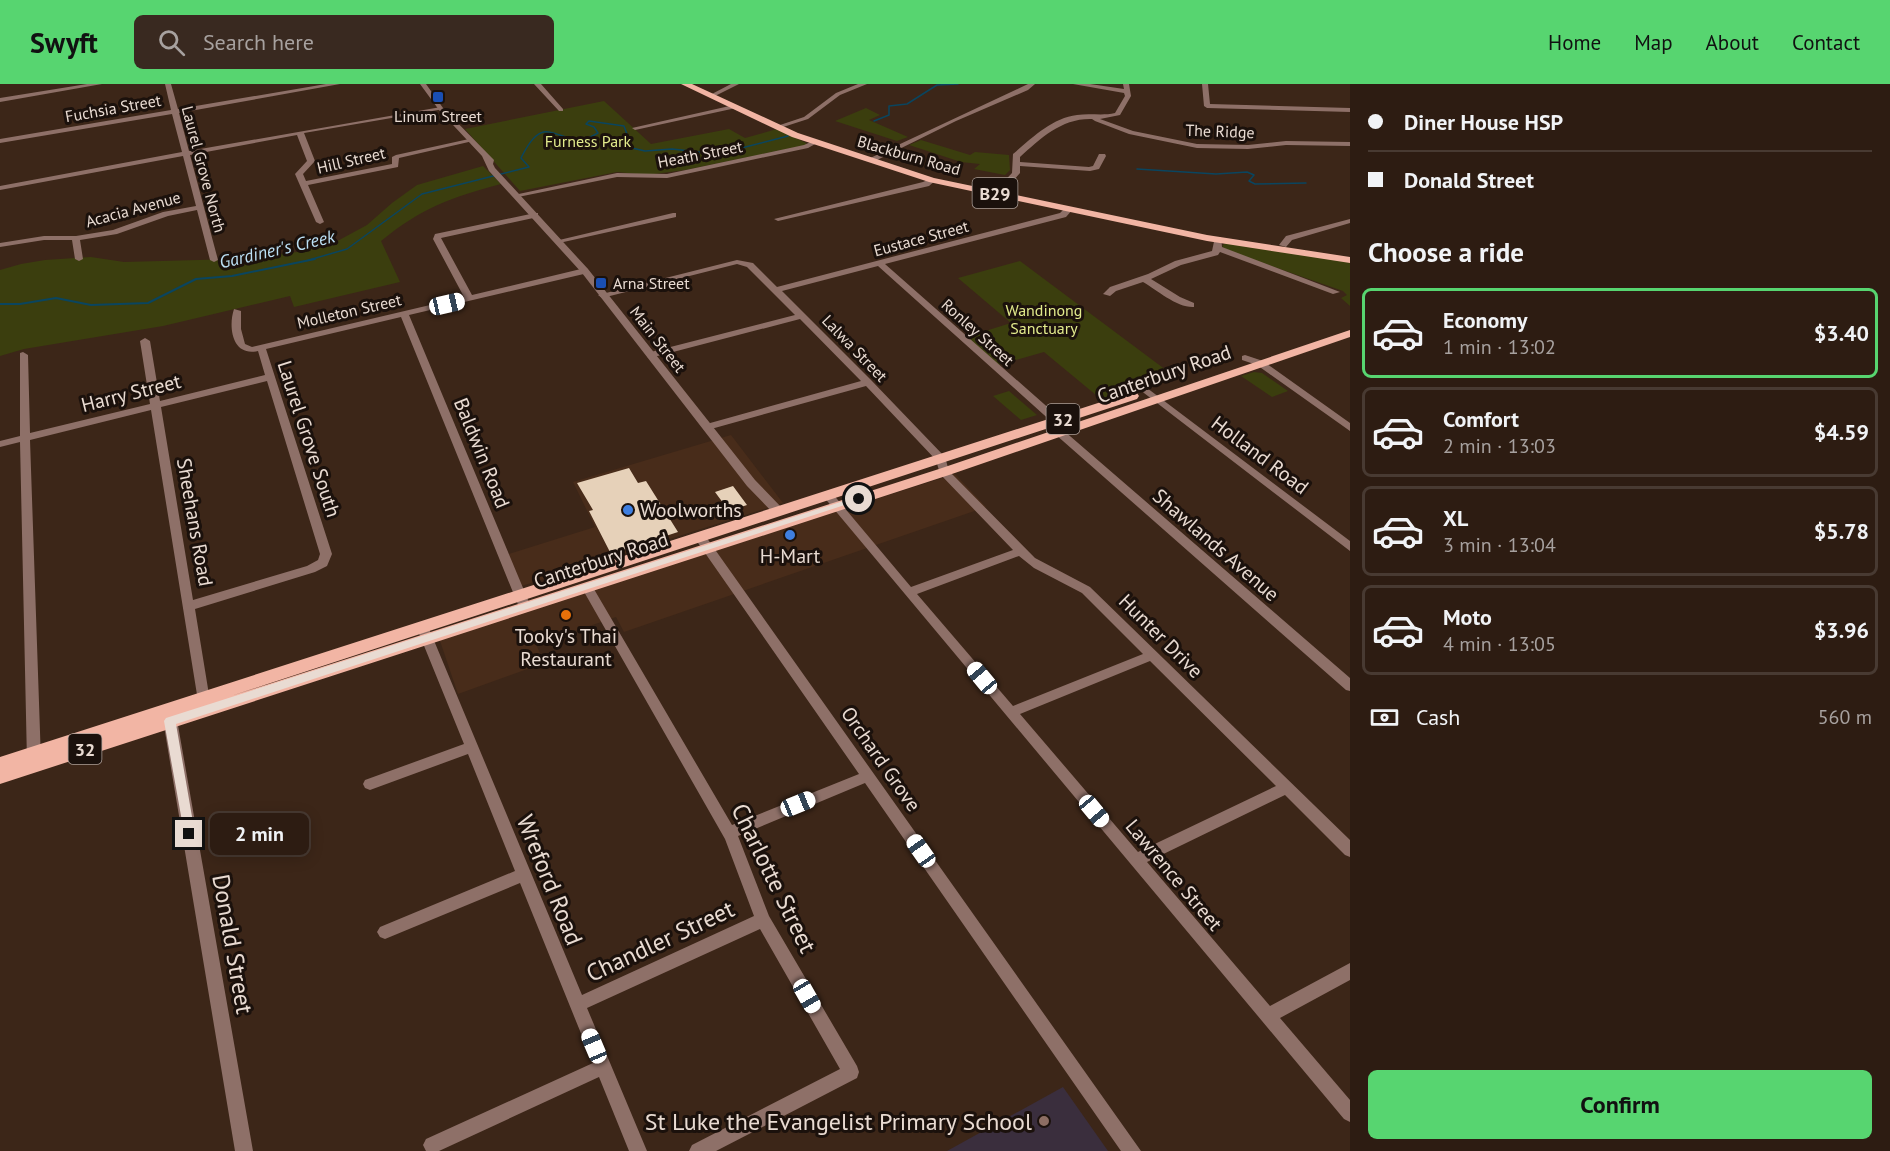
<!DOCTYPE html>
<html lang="en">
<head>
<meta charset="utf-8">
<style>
	:root { --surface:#2d1c12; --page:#392920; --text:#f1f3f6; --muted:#a7a19f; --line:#483a32; --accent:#57d570 }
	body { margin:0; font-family:"PT Sans",sans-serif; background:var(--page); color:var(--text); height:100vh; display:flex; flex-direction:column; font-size:22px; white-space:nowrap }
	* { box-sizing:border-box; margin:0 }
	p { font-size:20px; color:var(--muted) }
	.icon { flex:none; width:33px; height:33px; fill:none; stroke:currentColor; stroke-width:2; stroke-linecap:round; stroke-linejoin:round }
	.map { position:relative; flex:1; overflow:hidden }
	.drawer { display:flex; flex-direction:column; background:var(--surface); width:540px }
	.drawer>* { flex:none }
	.hud { display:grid; align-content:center; height:132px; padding:0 18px; background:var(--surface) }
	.end { position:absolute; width:27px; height:27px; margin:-14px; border:8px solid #e9dbd2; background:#111; box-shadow:0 0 0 3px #111 }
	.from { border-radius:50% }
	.bubble { position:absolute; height:42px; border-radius:9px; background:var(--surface); box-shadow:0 3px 15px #0003,0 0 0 2px var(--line); font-size:20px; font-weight:700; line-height:42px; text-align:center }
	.car { position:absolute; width:18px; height:36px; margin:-18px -9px; border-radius:8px; box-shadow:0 0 4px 2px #0007; background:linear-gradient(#fff 24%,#345 0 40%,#fff 0 76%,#345 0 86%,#fff 0) }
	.hud b { display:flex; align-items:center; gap:21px; height:57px; font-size:22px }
	.hud b+b { border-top:2px solid var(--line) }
	.hud i { width:15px; height:15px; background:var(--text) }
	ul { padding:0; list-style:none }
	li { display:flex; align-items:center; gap:18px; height:90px; margin:0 12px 9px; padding:0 6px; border:3px solid var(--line); border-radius:9px }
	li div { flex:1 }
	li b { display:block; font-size:22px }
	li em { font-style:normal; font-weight:700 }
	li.on { border-color:var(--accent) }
	li>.icon { width:54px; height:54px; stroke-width:1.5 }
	h2 { padding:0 18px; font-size:27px; line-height:72px }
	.pay { display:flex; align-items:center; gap:15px; height:66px; padding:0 18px; font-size:22px }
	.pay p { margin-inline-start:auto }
	.cta { display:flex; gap:12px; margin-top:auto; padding:12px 18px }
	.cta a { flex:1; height:69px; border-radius:9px; background:var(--accent); color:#111; font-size:24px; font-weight:700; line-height:69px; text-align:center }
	header { display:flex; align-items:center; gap:36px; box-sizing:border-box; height:84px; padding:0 30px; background:var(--accent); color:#111 }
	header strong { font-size:28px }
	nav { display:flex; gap:33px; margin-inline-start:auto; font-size:21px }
	.search { width:420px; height:54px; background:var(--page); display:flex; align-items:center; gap:15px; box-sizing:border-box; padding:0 21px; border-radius:9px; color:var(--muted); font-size:22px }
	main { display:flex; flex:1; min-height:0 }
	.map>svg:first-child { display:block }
	.built { fill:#482c1a }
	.education { fill:#3a2e3d }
	.green { fill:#3b3e0e }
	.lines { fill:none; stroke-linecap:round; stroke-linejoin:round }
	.stream-far1 { stroke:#0a455f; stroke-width:1.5 }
	.stream { stroke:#0a455f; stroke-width:2 }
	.building { fill:#e6d1b9 }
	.minor { fill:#8e7068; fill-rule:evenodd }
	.tertiary { fill:#8e7068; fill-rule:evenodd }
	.primary { fill:#f2b5a4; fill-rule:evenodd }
	.route { fill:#e9dbd2 }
	.transit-dot { fill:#1a4fb4; stroke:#1b110c; stroke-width:2 }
	.shop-dot { fill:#3f7fe0; stroke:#1b110c; stroke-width:2 }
	.food-dot { fill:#e8710a; stroke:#1b110c; stroke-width:2 }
	.education-dot { fill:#8d6e63; stroke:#1b110c; stroke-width:2 }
	.labels { text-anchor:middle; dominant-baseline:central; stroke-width:6; stroke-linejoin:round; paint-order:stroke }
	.far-street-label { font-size:16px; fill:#e9dbd2; stroke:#1b110c }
	.far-poi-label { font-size:16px; fill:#e9dbd2; stroke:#1b110c }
	.far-park-label { font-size:16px; fill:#e2eb8c; stroke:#1b110c }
	.shield { fill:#1b110c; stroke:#ab9e97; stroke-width:1.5 }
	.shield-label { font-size:18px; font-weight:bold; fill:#e9dbd2 }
	.far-water-label { font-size:18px; font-style:italic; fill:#bce0f5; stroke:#1b110c }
	.street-label { font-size:20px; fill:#e9dbd2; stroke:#1b110c }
	.poi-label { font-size:20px; fill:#e9dbd2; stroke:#1b110c }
	.near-street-label { font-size:24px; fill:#e9dbd2; stroke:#1b110c }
	.near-poi-label { font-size:24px; fill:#e9dbd2; stroke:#1b110c; text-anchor:end }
</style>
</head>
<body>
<header>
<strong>Swyft</strong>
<div class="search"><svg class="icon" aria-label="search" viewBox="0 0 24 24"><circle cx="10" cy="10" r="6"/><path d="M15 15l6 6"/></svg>Search here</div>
<nav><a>Home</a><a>Map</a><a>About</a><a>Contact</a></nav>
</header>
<main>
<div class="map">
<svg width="1350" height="1067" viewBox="0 0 1350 1067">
	<rect width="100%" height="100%" fill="#3c2618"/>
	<path class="built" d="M731 351 783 419 512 505 499 473 595 443 573 398Z
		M955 390 986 423 624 548 616 533 536 560 544 579 458 610 439 554Z"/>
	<path class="education" d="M1063 1003 1108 1067H947Z"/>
	<path class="green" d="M604 17 651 60 729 45 745 54 777 45 806 59V61L685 86 647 91 617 88 520 107 465 45Z
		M866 24 880 31 869 36 908 53 897 57 835 37Z
		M921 56 970 71 975 68 1009 71 1010 86 1005 91 974 85 980 80 961 78 909 61Z
		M483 82 501 100C450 114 423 123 381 157L400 198 294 223 290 212 163 242 24 265 0 272V186L21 180 45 176 91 173 124 178 236 175 297 168 330 161 367 141 392 119 417 101Z
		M1225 159 1350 178V222L1341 214 1347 211 1343 207 1226 166 1222 162Z
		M1020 177 1174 292 1102 316 1044 268 998 281 966 253 1011 239 958 194Z
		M1254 288 1262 289 1288 307 1272 313 1241 292Z
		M1009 307 1037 331 1021 336 993 312Z"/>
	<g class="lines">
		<path class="stream-far1" d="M874 37 889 31V22L907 20 937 1 958 0
			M1137 85 1216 90 1247 88 1254 91 1249 97 1255 100 1306 99
			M309 176 347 165 422 110 529 83 521 74C543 30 551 54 583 57L598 49 594 43 586 40 589 37 624 42 632 64 645 67 672 65 718 70 788 52"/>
		<path class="stream" d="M0 220H20L56 214 91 221 148 219 196 195 232 192 315 175"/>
	</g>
	<path class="building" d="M629 384 638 399 646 397 678 448 611 470 589 427 593 426 577 399Z
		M733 402 747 421 729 427 715 408Z"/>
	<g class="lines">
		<path class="minor" d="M87 0H102L0 18V14Z
			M165 0H171L178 25 326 0H340L179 29 189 67 441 23 444 25 304 49 315 77 303 90 306 97 392 80V73L396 71 469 55 473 57 399 74 398 83 308 101 324 138 320 140 316 138 295 90 307 77 297 51 190 71 218 176 214 178 210 176 197 126 168 132 117 150 80 156 83 175 79 177 75 175 72 156H44L0 163V159L44 152H76L113 146 163 128 196 122 183 72 0 106V102L182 68 172 30 0 59V55L171 26Z
			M534 0H541L563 25V27H559Z
			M731 0H739L713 13 708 12Z
			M858 0H867L840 11 808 35 777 45 774 43 804 33 836 9Z
			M1028 0H1035L1028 6 956 37 873 78 866 76Z
			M1073 0H1090L1124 5 1123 0H1129L1131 12 1120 31 1100 35 1133 47 1197 60 1248 61 1286 57 1350 58V62L1286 61 1248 65 1197 64 1129 50 1095 37 1092 35C1062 34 1041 54 1020 73V78L1089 83 1093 82 1099 70H1105L1106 72 1099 85 1090 87 1020 82V89L1000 112H994V108L1012 89 1013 70C1032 54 1052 34 1077 31 1090 29 1103 32 1115 29L1125 12 1124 9Z
			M1202 0H1208L1210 20 1350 24V28L1207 24 1204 22Z
			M734 21 737 23 736 24 635 46 632 44Z
			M815 56 817 57V59L808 64 667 94 617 93 518 113 514 111 617 89 667 90 804 61Z
			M932 94 936 96 929 102 778 137 774 135 923 98Z
			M1066 123 1073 125 1066 133 885 180 1061 335V339H1053L878 182 782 207 871 296 945 373 949 387 1035 474 1090 503 1350 756V773L1345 771 1285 711 1147 778 1270 922 1350 879V896L1280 934 1350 1016V1038L1344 1035 823 412 828 408 832 409 911 503 1013 466 940 390 936 376 866 302 711 345H703V341L861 297 800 235 650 274 647 273V269L795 231 747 183 737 180 602 214 598 211 737 176 753 179 777 203 1060 129ZM1019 472 1034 484 1082 509 1143 570 1013 622 917 510ZM1150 577 1276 702 1138 768 1020 630Z
			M535 129H538V133L441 154 472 211 585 184 588 185V189L409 231 531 523 529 526 525 528 519 523 401 233 266 265 332 470 327 482 315 488 195 525 211 623 210 627 205 628 200 627 199 623 151 326 30 356 41 677 39 681 34 683 29 681 27 677 20 358 0 363V357L20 352V269L23 268 28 271 30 349 150 320 140 257 145 254 150 257 160 317 265 291 258 267C232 273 228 243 234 225L241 227V245L245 260 252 263 464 213 433 155 435 150ZM267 297 320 470 318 476 307 482 193 516 161 323Z
			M673 129H676V133L559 159 555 157Z
			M1350 135V139L1292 156 1286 163 1279 161 1286 152Z
			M1215 153H1221L1222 163 1340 208 1333 210 1220 168 1218 171 1181 181 1151 195 1180 213 1194 219V223C1177 224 1157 206 1143 198L1116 207 1110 212 1103 210 1110 203 1148 190 1175 177 1212 167Z
			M1245 271 1263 277 1350 339V347L1257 281 1242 276V272Z
			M1147 304 1350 457V467L1144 309 1142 307Z
			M1059 345 1063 346 1350 594V607L1346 606 1055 350V346Z
			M700 449 704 450 1141 1067H1121L865 699 738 752 769 832 857 982 859 988 857 994 716 1067H689L692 1061 840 985 760 845 587 924 647 1067H629L599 993 439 1067H426L423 1061 426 1055 593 979 520 799 385 855 380 853 377 848 380 843 515 787 468 670 370 706 365 704 363 700 365 696 464 660 418 547 420 544H428L430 547 582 911 754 832 725 755 583 506 581 503 583 500H591L732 741 859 690 696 456 694 453Z
			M169 625 174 626 176 630 253 1067H235L162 630 164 626Z"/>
		<path class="tertiary" d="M420 0H426L443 24 494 76 493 80 495 84 588 185 755 396 783 425 784 428 783 431H775L747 402 582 189 489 87 482 72 439 26Z"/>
		<path class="primary" d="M681 0H692L798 49 934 94 1207 151 1350 173V179L1207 157 929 98 792 53Z
			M1350 246V253L949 391 0 700V673L1129 309H1137L1139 312 1137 315 231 612 939 385Z"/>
	</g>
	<path class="route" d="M856 413 863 415 176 640 195 750 194 754H185L164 637 166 634Z"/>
	<g class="transit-dot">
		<rect x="432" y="7" width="12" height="12" rx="3"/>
		<rect x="595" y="193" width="12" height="12" rx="3"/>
	</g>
	<g class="shop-dot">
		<circle cx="628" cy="426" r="6"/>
		<circle cx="790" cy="451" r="6"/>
	</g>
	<circle class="food-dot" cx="566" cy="531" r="6"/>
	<circle class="education-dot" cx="1044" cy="1037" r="6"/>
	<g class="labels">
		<g class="far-street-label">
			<text transform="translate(113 24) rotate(-10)">Fuchsia Street</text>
			<text transform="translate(1220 47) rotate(2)">The Ridge</text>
			<text transform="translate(700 70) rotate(-11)">Heath Street</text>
			<text transform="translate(909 71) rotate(16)">Blackburn Road</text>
			<text transform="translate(351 76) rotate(-13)">Hill Street</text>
			<text transform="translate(204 85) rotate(75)">Laurel Grove North</text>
			<text transform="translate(133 125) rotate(-15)">Acacia Avenue</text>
			<text transform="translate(921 154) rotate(-15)">Eustace Street</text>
			<text transform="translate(349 227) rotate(-13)">Molleton Street</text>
			<text transform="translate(978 248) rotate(42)">Ronley Street</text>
			<text transform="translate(658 255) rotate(52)">Main Street</text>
			<text transform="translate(855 264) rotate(46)">Lalwa Street</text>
		</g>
		<g class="far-poi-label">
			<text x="438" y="32">Linum Street</text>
			<text x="613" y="199" text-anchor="start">Arna Street</text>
		</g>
		<g class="far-park-label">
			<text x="588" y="57">Furness Park</text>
			<text x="1044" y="226">Wandinong<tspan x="1044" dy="18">Sanctuary</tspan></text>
		</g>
		<g class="shield">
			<rect x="972.5" y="94" width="45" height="30" rx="4.5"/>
			<rect x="1046.5" y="320" width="33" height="30" rx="4.5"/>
			<rect x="68.5" y="650" width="33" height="30" rx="4.5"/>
		</g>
		<g class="shield-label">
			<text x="995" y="109">B29</text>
			<text x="1063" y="335">32</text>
			<text x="85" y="665">32</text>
		</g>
		<g class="far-water-label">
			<text transform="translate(277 165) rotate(-13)">Gardiner's Creek</text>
		</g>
		<g class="street-label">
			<text transform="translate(1164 290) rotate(-19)">Canterbury Road</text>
			<text transform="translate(131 309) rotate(-14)">Harry Street</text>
			<text transform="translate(309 355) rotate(72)">Laurel Grove South</text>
			<text transform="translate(482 369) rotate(68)">Baldwin Road</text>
			<text transform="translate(1260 371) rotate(37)">Holland Road</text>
			<text transform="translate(195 438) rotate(80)">Sheehans Road</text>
			<text transform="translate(1216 461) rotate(41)">Shawlands Avenue</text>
			<text transform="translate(601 476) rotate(-18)">Canterbury Road</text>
			<text transform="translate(1161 552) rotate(45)">Hunter Drive</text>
			<text transform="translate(881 675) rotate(55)">Orchard Grove</text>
			<text transform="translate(1174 791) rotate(50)">Lawrence Street</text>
		</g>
		<g class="poi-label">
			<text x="640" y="426" text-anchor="start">Woolworths</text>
			<text x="790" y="472">H-Mart</text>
			<text x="566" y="552">Tooky's Thai<tspan x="566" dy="23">Restaurant</tspan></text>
		</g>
		<g class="near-street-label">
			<text transform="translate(774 794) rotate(64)">Charlotte Street</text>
			<text transform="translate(550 796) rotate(68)">Wreford Road</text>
			<text transform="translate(660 857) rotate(-25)">Chandler Street</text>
			<text transform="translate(233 860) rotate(80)">Donald Street</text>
		</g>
		<g class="near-poi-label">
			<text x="1032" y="1037">St Luke the Evangelist Primary School</text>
		</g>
	</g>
</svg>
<i class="end from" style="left:859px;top:415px"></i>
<i class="end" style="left:189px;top:750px"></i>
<div class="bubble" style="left:210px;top:729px;width:99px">2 min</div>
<i class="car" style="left:447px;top:220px;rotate:77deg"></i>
<i class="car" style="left:982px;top:594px;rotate:320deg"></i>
<i class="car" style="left:798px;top:720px;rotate:68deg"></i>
<i class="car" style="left:1094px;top:727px;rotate:140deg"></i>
<i class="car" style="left:921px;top:767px;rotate:325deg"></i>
<i class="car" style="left:807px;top:912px;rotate:150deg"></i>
<i class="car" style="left:594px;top:962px;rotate:337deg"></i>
</div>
<section class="drawer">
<div class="hud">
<b><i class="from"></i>Diner House HSP</b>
<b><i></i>Donald Street</b>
</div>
<h2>Choose a ride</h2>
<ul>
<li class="on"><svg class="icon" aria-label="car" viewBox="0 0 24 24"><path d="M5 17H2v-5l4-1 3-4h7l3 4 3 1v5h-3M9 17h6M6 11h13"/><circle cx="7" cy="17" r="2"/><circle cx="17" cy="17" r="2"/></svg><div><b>Economy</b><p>1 min · 13:02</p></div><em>$3.40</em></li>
<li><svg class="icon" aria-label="car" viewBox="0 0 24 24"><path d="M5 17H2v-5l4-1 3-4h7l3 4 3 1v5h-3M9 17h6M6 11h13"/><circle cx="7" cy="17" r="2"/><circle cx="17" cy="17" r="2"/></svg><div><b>Comfort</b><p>2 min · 13:03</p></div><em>$4.59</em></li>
<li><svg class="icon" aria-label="car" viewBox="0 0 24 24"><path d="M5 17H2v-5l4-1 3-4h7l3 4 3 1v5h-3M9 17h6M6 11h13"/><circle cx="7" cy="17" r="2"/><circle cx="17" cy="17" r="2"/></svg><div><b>XL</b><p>3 min · 13:04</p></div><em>$5.78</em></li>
<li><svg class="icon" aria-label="car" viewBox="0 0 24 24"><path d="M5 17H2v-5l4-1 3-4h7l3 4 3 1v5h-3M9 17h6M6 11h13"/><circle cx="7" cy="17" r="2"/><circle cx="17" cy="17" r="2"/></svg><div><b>Moto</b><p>4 min · 13:05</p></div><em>$3.96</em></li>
</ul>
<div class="pay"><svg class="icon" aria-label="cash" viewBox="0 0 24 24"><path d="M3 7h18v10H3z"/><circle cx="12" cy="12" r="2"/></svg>Cash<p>560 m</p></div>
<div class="cta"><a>Confirm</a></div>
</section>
</main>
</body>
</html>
